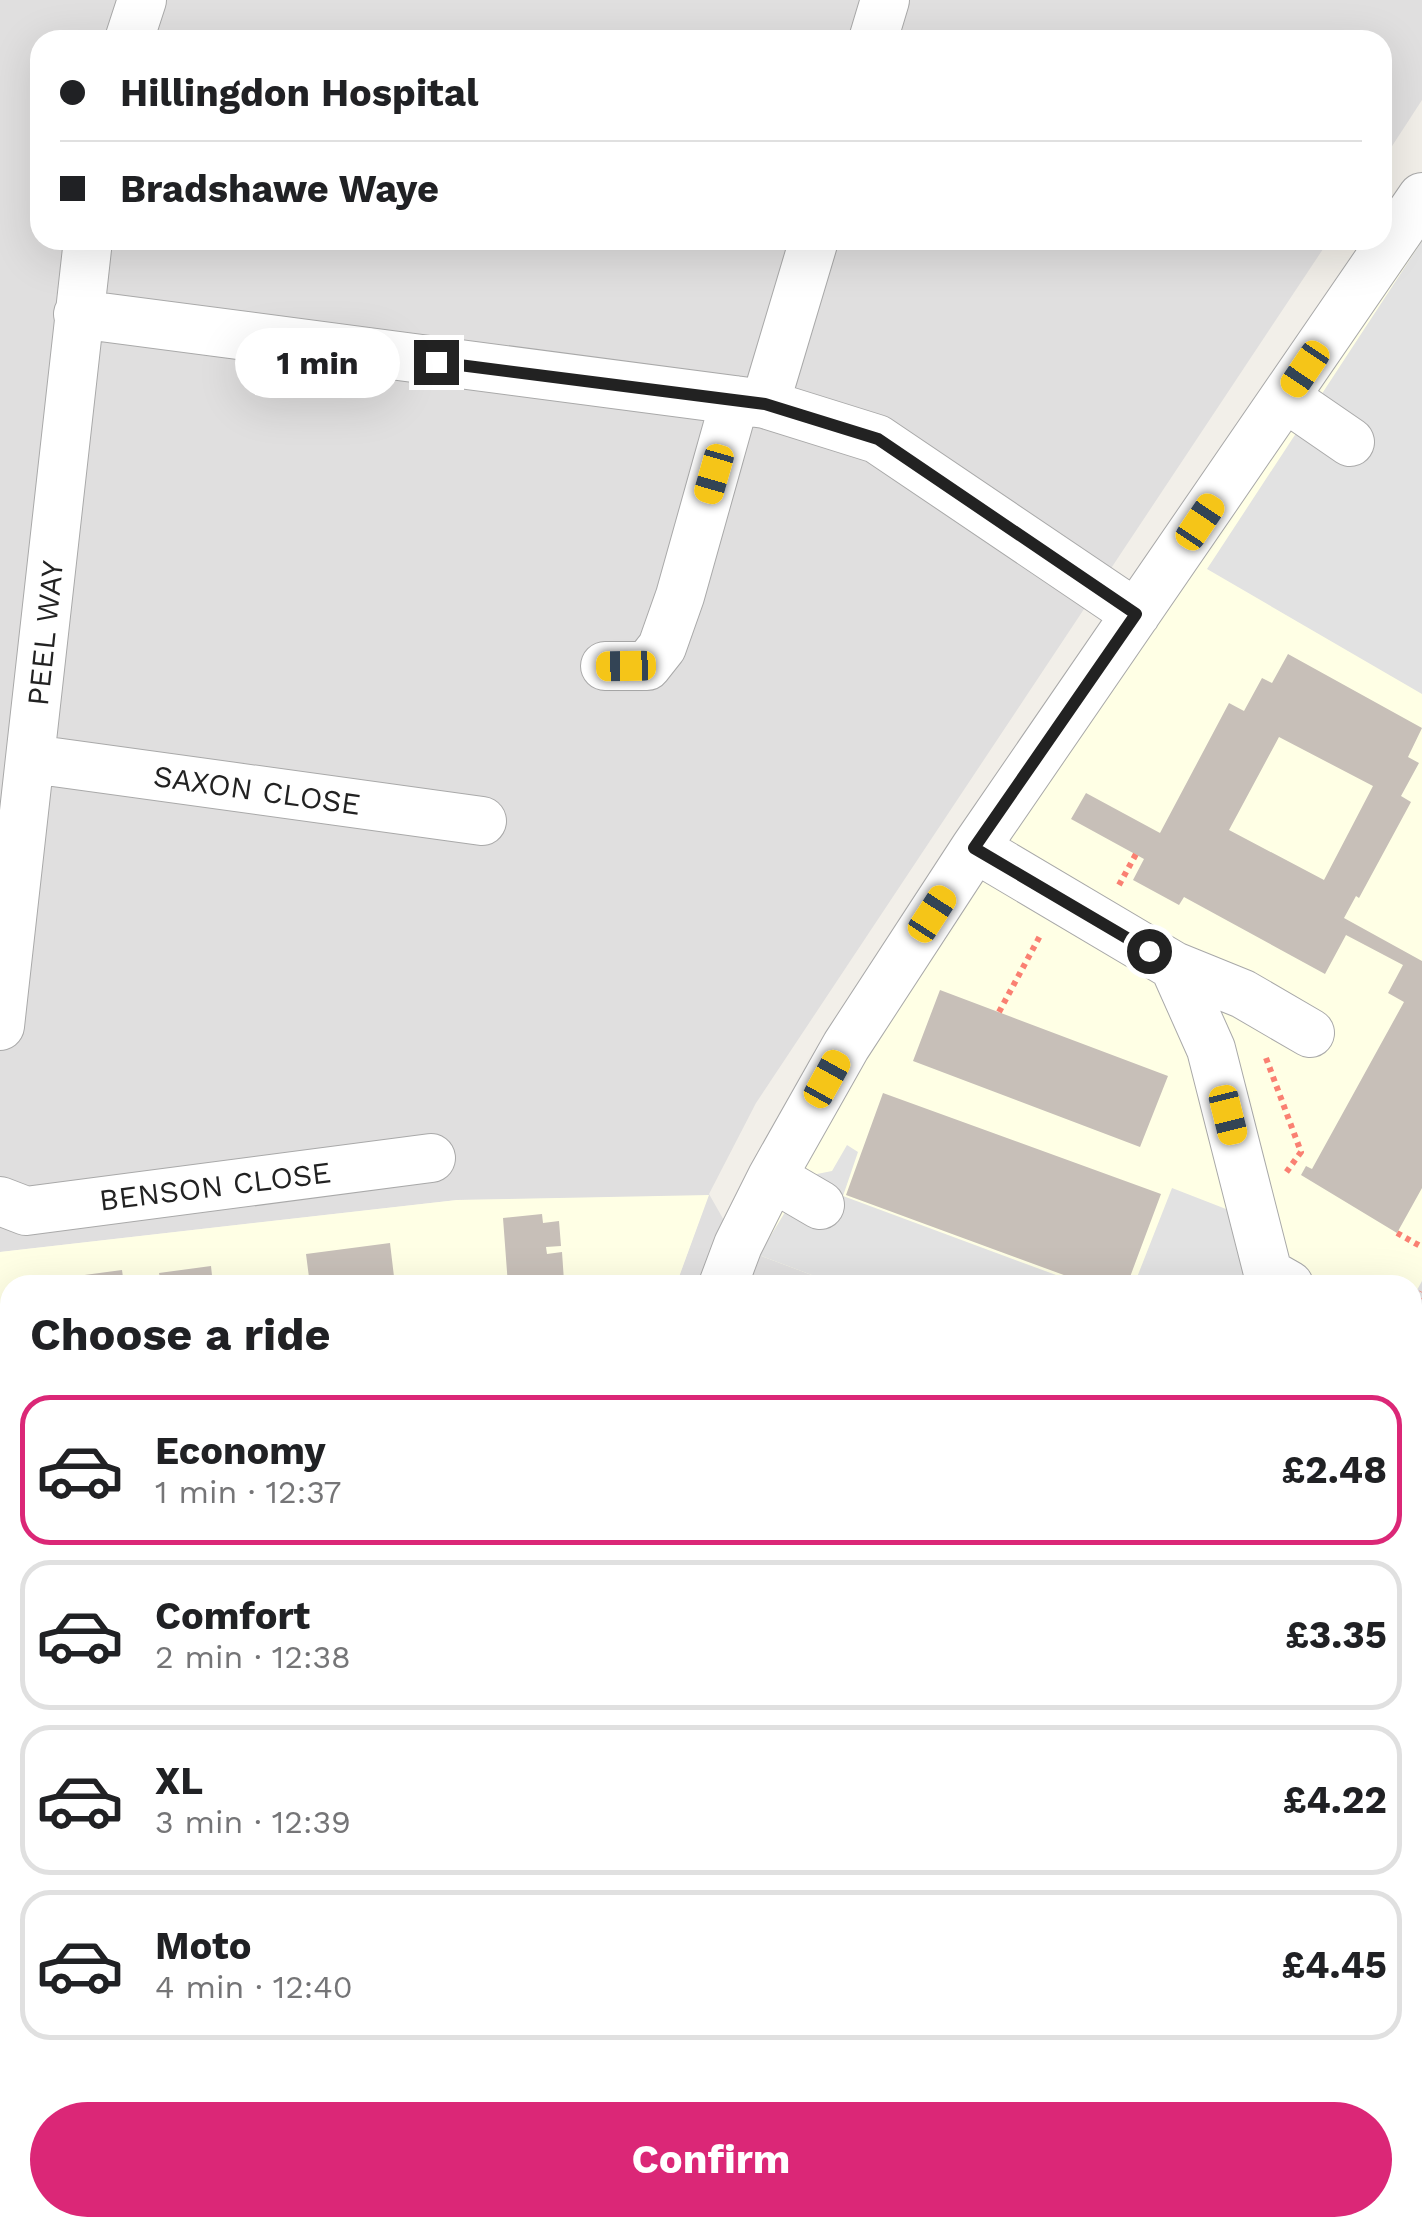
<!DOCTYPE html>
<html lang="en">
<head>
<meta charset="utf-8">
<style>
	:root { --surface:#fff; --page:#f2f2f2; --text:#202124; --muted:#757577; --line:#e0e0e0; --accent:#db2777 }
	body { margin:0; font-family:"Work Sans",sans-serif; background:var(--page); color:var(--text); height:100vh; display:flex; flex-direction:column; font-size:38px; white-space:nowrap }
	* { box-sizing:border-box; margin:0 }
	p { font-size:32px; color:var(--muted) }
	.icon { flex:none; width:55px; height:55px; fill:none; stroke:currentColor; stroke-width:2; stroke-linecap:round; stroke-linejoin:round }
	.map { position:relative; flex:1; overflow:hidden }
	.panel { position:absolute; left:0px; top:1275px; width:1422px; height:962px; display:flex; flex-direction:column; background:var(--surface); border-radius:30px 30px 0 0; box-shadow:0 10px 40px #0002 }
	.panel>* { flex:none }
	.banner { position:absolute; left:30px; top:30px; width:1362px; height:220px; border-radius:30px; box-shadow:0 10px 40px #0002; display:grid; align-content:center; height:220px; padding:0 30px; background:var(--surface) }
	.end { position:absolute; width:45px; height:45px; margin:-22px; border:12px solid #222; background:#fff; box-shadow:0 0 0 5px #fff }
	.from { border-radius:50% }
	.bubble { position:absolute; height:70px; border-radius:35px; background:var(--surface); box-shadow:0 10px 40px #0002; font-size:32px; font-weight:700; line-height:70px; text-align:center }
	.car { position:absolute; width:30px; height:60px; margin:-30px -15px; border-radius:12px; box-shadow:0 0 8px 2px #0007; background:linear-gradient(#f5c518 24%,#345 0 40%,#f5c518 0 76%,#345 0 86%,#f5c518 0) }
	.banner b { display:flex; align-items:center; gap:35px; height:95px; font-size:38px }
	.banner b+b { border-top:2px solid var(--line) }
	.banner i { width:25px; height:25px; background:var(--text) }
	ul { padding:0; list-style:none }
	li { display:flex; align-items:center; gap:30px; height:150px; margin:0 20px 15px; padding:0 10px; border:5px solid var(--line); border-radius:30px }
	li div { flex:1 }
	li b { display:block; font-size:38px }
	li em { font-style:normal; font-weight:700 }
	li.selected { border-color:var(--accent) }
	li>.icon { width:90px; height:90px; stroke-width:1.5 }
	h2 { padding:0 30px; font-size:45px; line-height:120px }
	.primary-button { display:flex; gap:20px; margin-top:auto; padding:20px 30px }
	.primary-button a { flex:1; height:115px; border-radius:60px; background:var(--accent); color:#fff; font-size:40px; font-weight:700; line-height:115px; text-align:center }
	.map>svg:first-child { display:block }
	.residential { fill:#e0dfdf }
	.education { fill:#ffffe5 }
	.parking { fill:#e2e2e2 }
	.building { fill:#c7bfb8; fill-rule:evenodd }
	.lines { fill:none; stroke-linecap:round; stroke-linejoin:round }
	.minor-casing { stroke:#a9a9a9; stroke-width:50 }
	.path { stroke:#fa8072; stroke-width:6; stroke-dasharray:5 5; stroke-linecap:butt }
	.minor { stroke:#fff; stroke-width:48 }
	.route { stroke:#222; stroke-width:12 }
	.labels { text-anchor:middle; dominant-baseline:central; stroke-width:8; stroke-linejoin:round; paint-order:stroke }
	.street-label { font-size:30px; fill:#222; stroke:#fff }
</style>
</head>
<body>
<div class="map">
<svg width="1422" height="2236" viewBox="0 0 1422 2236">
	<rect width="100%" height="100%" fill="#f2efe9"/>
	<path class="residential" d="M0 0H1422V100L1383 160 1382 40H40V240H1329L756 1103 709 1194 738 1245 838 1285H676L708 1196 457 1200 0 1252Z
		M1413 1514 1422 1518V2236H0V2006L10 2005V2228H1412Z"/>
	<path class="education" d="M1422 197V1518L1412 1514V1285H838L759 1255 772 1177Z
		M709 1195 676 1285H10V2005L0 2006V1252L457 1200Z"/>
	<path class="parking" d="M1422 241V694L1207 569Z
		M847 1145 858 1152 843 1196 1083 1285H838L759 1255 807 1176 832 1171Z
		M1172 1188 1226 1209 1274 1285H1134Z
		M1422 1281V1501L1413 1497 1412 1299Z"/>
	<path class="building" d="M1288 654 1422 728 1408 757 1419 763 1401 796 1411 802 1359 898 1356 896 1344 918 1422 961V1188L1397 1233 1301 1175 1306 1166 1312 1169 1404 1002 1388 993 1403 965 1346 935 1325 974 1184 897 1179 905 1133 880 1144 859 1071 819 1086 793 1160 833 1229 703 1244 711 1262 678 1272 683ZM1279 737 1373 786 1324 880 1229 830Z
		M940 990 1168 1076 1140 1147 913 1061Z
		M883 1093 1161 1194 1127 1285H1091L846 1195Z
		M542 1214 543 1223 559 1221 561 1246 546 1247 547 1254 562 1252 564 1281 508 1285 503 1218Z
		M390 1243 395 1285H310L306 1254Z
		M211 1266 213 1285H161L159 1273Z
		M122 1270 124 1285H78L77 1276Z
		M10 1404V1454H8L1 1405Z"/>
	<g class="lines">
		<defs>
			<path id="minor" d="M129 40 142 0
				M873 40 885 0
				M78 314 765 404 877 439 1136 614
				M1286 398 1350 442
				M765 404 814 240
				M605 666H647L662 647 680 596 735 400
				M32 759 482 821
				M975 848 1174 966 1211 1049 1268 1273 1289 1285
				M1174 966 1243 994 1310 1033
				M0 1026 88 240
				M772 1177 820 1205
				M0 1201 26 1211 431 1158
				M723 1285 738 1245 772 1177 846 1046 975 848 1422 197
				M1412 1354 1422 1359
				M0 2213 10 2212
				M526 2228V2236
				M1419 2236 1422 2218"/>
		</defs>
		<use href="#minor" class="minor-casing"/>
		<path class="path" d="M1119 885 1136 854
			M999 1012 1041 934
			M1266 1058 1301 1152 1285 1174
			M1397 1233 1422 1247
			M1412 1310 1422 1292
			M1156 2228 1165 2236"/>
		<use href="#minor" class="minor"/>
	</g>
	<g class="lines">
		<path class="route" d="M436 362 765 404 878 439 1136 614 974 848 1149 951"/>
	</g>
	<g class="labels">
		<g class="street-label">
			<text transform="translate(45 633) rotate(-84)">PEEL WAY</text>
			<text transform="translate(257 790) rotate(8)">SAXON CLOSE</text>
			<text transform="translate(215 1186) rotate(-7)">BENSON CLOSE</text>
		</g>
	</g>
</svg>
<i class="end from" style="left:1149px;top:951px"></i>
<i class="end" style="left:436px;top:362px"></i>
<div class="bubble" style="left:235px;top:328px;width:165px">1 min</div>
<i class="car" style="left:1305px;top:369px;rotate:214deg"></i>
<i class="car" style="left:714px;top:474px;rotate:196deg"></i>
<i class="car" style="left:1200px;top:522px;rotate:34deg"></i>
<i class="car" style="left:626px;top:666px;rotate:269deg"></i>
<i class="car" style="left:932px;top:914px;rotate:33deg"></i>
<i class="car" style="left:827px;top:1079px;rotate:29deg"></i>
<i class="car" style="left:1228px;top:1115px;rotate:166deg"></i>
<div class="banner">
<b><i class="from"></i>Hillingdon Hospital</b>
<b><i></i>Bradshawe Waye</b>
</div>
<section class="panel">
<h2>Choose a ride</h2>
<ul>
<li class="selected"><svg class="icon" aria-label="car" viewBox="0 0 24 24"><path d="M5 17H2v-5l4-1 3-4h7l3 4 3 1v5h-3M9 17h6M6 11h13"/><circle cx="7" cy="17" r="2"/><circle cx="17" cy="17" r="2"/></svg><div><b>Economy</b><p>1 min · 12:37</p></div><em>£2.48</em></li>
<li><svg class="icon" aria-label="car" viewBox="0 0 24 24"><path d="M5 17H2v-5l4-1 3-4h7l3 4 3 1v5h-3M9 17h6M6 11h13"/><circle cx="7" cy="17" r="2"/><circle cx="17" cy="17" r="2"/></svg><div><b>Comfort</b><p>2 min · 12:38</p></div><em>£3.35</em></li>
<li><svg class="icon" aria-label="car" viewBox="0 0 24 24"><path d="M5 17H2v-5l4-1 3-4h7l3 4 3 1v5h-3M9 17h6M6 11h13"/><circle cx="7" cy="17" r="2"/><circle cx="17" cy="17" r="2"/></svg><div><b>XL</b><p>3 min · 12:39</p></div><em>£4.22</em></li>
<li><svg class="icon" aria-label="car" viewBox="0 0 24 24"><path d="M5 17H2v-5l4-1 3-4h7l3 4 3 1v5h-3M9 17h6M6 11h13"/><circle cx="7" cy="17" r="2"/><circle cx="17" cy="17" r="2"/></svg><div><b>Moto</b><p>4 min · 12:40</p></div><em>£4.45</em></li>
</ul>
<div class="primary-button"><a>Confirm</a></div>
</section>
</div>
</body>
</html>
